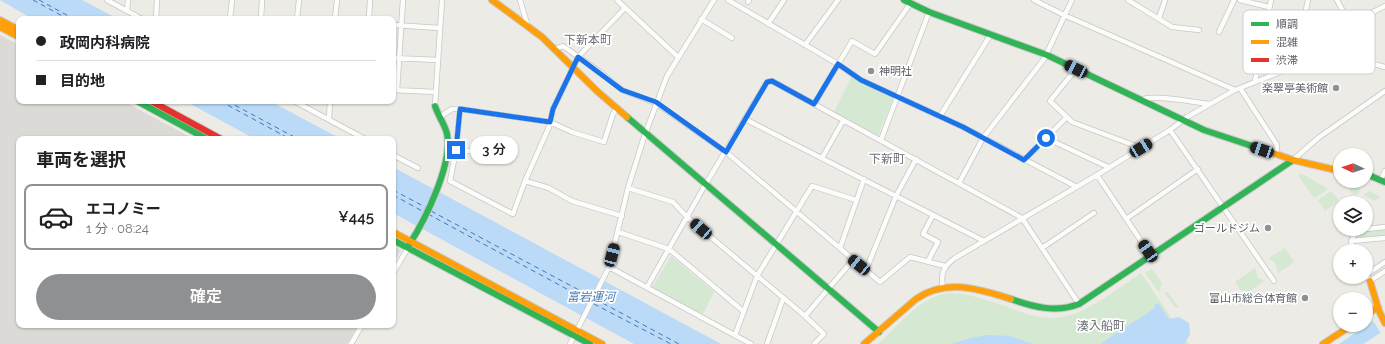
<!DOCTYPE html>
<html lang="ja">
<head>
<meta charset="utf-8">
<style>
	:root { --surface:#fff; --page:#f2f2f2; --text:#202124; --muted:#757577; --line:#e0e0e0; --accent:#8e9092 }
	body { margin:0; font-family:Raleway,"Noto Sans JP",sans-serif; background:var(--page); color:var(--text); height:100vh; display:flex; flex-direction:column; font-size:15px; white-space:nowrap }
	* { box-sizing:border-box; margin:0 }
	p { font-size:13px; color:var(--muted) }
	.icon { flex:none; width:22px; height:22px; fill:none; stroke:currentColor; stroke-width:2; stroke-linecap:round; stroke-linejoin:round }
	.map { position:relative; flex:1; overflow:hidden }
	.drawer { position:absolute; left:16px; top:136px; width:380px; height:192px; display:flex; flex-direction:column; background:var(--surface); border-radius:8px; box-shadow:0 1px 3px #0004 }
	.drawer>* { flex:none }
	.hud { position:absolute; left:16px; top:16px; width:380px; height:88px; border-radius:8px; box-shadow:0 1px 3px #0004; display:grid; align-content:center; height:88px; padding:0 20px; background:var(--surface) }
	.needle { width:26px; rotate:274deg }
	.fabs { position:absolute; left:1333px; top:148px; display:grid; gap:8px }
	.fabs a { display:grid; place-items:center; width:40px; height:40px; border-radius:50%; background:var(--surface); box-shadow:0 1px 3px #0004; font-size:20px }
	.end { position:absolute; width:18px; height:18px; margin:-9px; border:5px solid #1a73e8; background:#fff; box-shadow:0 0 0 2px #fff }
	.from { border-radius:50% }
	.bubble { position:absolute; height:28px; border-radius:14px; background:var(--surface); box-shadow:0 1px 3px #0004; font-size:13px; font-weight:600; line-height:28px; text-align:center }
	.car { position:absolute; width:12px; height:24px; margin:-12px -6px; border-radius:5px; box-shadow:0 0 3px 1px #0007; background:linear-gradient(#222 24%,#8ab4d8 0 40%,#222 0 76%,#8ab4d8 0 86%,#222 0) }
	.hud b { display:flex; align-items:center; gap:14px; height:38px; font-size:15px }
	.hud b+b { border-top:1px solid var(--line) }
	.hud i { width:10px; height:10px; background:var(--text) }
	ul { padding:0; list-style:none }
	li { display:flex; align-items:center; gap:12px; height:66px; margin:0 8px 6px; padding:0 12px; border:2px solid transparent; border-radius:8px }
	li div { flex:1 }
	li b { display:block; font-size:15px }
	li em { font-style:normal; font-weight:600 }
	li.selected { border-color:var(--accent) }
	li>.icon { width:36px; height:36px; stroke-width:1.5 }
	h2 { padding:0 20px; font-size:18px; line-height:48px }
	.cta { display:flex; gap:8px; margin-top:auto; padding:8px 20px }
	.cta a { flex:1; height:46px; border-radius:24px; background:var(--accent); color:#fff; font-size:16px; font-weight:600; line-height:46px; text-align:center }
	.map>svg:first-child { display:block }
	.industrial { fill:#dcdad6 }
	.green { fill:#d4e8d2 }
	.water { fill:#badaf7 }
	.pier { fill:#ecebe6 }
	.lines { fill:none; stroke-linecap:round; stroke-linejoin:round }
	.ferry { stroke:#4478b9; stroke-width:1; stroke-dasharray:5 4; stroke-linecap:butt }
	.street-casing { stroke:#c7c7c7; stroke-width:6 }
	.fast-casing { stroke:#c8c9c8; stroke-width:8 }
	.slow-casing { stroke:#c8c9c8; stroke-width:8 }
	.jam-casing { stroke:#c8c9c8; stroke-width:8 }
	.street { stroke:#fcfcfb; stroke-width:4.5 }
	.fast { stroke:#30b455; stroke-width:6 }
	.slow { stroke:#ff9f0a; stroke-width:6 }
	.jam { stroke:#e5322d; stroke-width:6 }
	.route { stroke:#1a73e8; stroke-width:5 }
	.poi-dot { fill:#8e9092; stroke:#fff; stroke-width:1.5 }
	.labels { text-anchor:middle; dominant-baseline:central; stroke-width:3.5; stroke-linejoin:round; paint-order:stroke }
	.poi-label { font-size:11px; fill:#5c5f64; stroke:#fff; text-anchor:end }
	.neighbourhood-label { font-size:12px; fill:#6d7176; stroke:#fff }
	.water-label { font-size:12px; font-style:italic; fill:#4478b9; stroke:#fff }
	.key { fill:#fff; stroke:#cecfd0; stroke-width:1 }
	.key-label { font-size:11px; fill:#5c5f64 }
</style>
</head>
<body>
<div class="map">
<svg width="1385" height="344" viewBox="0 0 1385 344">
	<rect width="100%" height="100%" fill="#ecebe6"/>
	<path class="industrial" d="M0 35 19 45V101H123L194 139H19V325H358L347 344H0Z
		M393 246 401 250 393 264Z"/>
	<path class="green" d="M852 75 864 84 894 96 878 136 834 112Z
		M1302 174 1326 188 1327 190 1314 198 1298 175Z
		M1350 190a5 5 0 1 1 10 0a5 5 0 1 1-10 0Z
		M1331 191 1339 201 1325 211 1318 200Z
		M1369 191 1381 197 1374 201 1364 195Z
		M1340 210V228L1333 221 1336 213Z
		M1385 229V236L1361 238 1359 236 1362 231Z
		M1285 248 1294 262 1278 273 1276 264 1269 258Z
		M671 256 714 292 703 314 652 288Z
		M1255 268 1258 278 1264 281 1244 295 1235 282Z
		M1152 269 1162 283 1159 292 1145 273Z
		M1141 273 1189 344H878C898 326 923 293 952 293 971 294 990 301 1008 307 1023 313 1039 319 1055 318 1085 316 1117 289 1141 273Z
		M1164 292H1168L1179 308 1175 307Z"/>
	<path class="water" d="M0 0H82L118 19H33Z
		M185 101H270L341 139H255Z
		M393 167 721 344H634L393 213Z
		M1158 303 1169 319 1179 317 1189 323 1190 335 1184 343 1187 344H1100L1155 308 1154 306Z
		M1385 313V330L1363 344H1339Z
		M987 335 1010 336 1033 344H952L971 338Z"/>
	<path class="pier" d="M1385 311V332L1381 334 1372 319Z"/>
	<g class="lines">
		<path class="ferry" d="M33 0 68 19
			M39 0 74 19
			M220 101 290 139
			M227 101 298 139
			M393 190 427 208
			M393 195 424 212
			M431 211 592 297
			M428 214 589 301
			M595 299 679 344
			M594 304 671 344"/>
		<defs>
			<path id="street" d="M107 0 142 19
				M520 0 528 27
				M617 0 678 57
				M728 0 838 64 861 80 963 127 1075 186
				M1034 0 1064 15 1235 90
				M1128 0 1172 27 1199 30
				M1240 0 1269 7
				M1337 0 1350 24
				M748 2 749 0
				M127 11 128 0
				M1159 18 1165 0
				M156 19 157 0
				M230 19 232 0
				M261 19 262 0
				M297 19 299 0
				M335 19 337 0
				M369 19 370 0
				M701 19 732 38
				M768 24 784 0
				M393 25 440 28
				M1219 32 1234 0
				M805 45 838 0
				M555 49 563 46 600 72 622 90 656 103 726 152 880 282 910 257 945 266
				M1324 50 1385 67
				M1260 53 1294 67 1308 0
				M393 58 438 60
				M1076 69 1050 101 1072 122 1141 148
				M1255 81 1271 0
				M1240 88 1277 145 1276 155
				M393 90 436 92
				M397 90 403 0
				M1141 100C1155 94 1192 102 1210 104
				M294 101 365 139
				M814 104 852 41 875 54 910 4
				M435 106 442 0
				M460 109 456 150 450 181 513 214 525 181 549 127 553 109 578 57 625 8
				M441 116 452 109H460L550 122 572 132 604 142 613 114 617 108
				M940 116 991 34
				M329 119 330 101
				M745 119 984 241
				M1170 130 1274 281
				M1046 138 1108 167
				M881 140 929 12
				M456 150 514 155
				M393 155 418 168
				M822 158 843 121
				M1024 160 1066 118
				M1293 160 1318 138 1385 91
				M1097 175 1151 256
				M1381 179 1385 171
				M525 181 549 188 572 201 622 216
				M959 183 983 138 1044 59 1072 0
				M628 188 673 202 687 217 805 316 824 334 814 344
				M1126 219 1198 169
				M1366 229 1385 227
				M618 232 669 249 743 311
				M1351 241 1385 238
				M840 248 864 179
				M1042 248 1094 213
				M1353 251C1349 240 1354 230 1366 229
				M928 261 938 242 923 234 933 215
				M609 267 751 344
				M866 270 896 196 916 159
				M393 273 408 248
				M1366 275 1370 281 1385 271
				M1366 275 1385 262
				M647 287 704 187 767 82 772 81 1022 218 1079 304
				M943 287C940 273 944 266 955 258L1097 175 1170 130 1187 117 1235 90 1308 61 1324 50 1350 24 1385 6
				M805 316 853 260
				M735 335 757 276 812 186 856 200
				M351 344 362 325
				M570 344 609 267 628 188 644 137 667 76 714 0
				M767 344 783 299"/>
			<path id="fast" d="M904 0 929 12 1047 55 1204 130 1273 153
				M137 101 207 139
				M627 117 879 332
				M1366 174 1385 182
				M393 240 590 344
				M409 245C425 220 453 164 447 134 445 124 438 116 435 106
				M1011 299C1033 307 1056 313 1079 304L1293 160"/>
			<path id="slow" d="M492 0 542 37 597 91 627 117
				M0 20 19 30
				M0 27 19 37
				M1273 153 1293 160 1340 171
				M393 232 602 344
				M1370 281 1379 311 1385 323
				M1366 315 1378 307
				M864 344 916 299C946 278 979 289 1011 299
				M1323 344 1352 325"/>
			<path id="jam" d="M151 101 221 139"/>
		</defs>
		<use href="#street" class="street-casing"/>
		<use href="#fast" class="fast-casing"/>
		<use href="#slow" class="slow-casing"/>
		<use href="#jam" class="jam-casing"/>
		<use href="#street" class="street"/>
		<use href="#fast" class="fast"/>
		<use href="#slow" class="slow"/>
		<use href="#jam" class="jam"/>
	</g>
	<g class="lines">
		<path class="route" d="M456 150 460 109 550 122 553 109 578 57 622 90 656 102 726 152 767 82 772 81 814 104 838 64 861 80 963 127 1024 160 1046 138"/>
	</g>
	<g class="poi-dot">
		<circle cx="871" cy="71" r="4"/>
		<circle cx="1336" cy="88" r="4"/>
		<circle cx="1268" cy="228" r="4"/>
		<circle cx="1305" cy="298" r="4"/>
	</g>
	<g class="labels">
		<g class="poi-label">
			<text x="879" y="71" text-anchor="start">神明社</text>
			<text x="1328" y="88">楽翠亭美術館</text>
			<text x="1260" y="228">ゴールドジム</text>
			<text x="1297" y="298">富山市総合体育館</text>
		</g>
		<g class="neighbourhood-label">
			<text x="588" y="40">下新本町</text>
			<text x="887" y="159">下新町</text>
			<text x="1101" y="326">湊入船町</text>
		</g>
		<g class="water-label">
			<text x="591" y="297">富岩運河</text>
		</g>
	</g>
	<rect x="1243" y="10" width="132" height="64" rx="6" class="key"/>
	<rect x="1251" y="22" width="18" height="4" fill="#30b455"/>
	<rect x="1251" y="40" width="18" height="4" fill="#ff9f0a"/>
	<rect x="1251" y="58" width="18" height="4" fill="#e5322d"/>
	<g class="key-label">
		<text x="1276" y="28">順調</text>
		<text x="1276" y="46">混雑</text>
		<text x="1276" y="64">渋滞</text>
	</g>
</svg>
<div class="fabs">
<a><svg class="needle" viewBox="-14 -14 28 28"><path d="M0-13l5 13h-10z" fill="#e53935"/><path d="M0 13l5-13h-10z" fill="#757577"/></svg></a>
<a><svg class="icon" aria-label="layers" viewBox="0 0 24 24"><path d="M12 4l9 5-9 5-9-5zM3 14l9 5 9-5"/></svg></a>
<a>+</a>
<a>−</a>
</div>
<i class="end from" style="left:1046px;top:138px"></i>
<i class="end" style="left:456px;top:150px"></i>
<div class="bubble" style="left:470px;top:136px;width:48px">3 分</div>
<i class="car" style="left:1076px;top:69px;rotate:296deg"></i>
<i class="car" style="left:1141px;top:148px;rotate:59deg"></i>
<i class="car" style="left:1262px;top:150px;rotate:289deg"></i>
<i class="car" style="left:701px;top:229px;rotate:311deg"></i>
<i class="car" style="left:1148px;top:251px;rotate:326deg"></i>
<i class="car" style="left:612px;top:255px;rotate:15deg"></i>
<i class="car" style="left:859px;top:265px;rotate:309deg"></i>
<div class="hud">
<b><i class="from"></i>政岡内科病院</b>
<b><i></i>目的地</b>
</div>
<section class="drawer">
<h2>車両を選択</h2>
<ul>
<li class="selected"><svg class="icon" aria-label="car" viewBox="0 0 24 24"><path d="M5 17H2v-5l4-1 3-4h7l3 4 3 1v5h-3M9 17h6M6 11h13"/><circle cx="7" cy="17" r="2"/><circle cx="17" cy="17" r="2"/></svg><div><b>エコノミー</b><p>1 分 · 08:24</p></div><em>¥445</em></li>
</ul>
<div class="cta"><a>確定</a></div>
</section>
</div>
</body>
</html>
